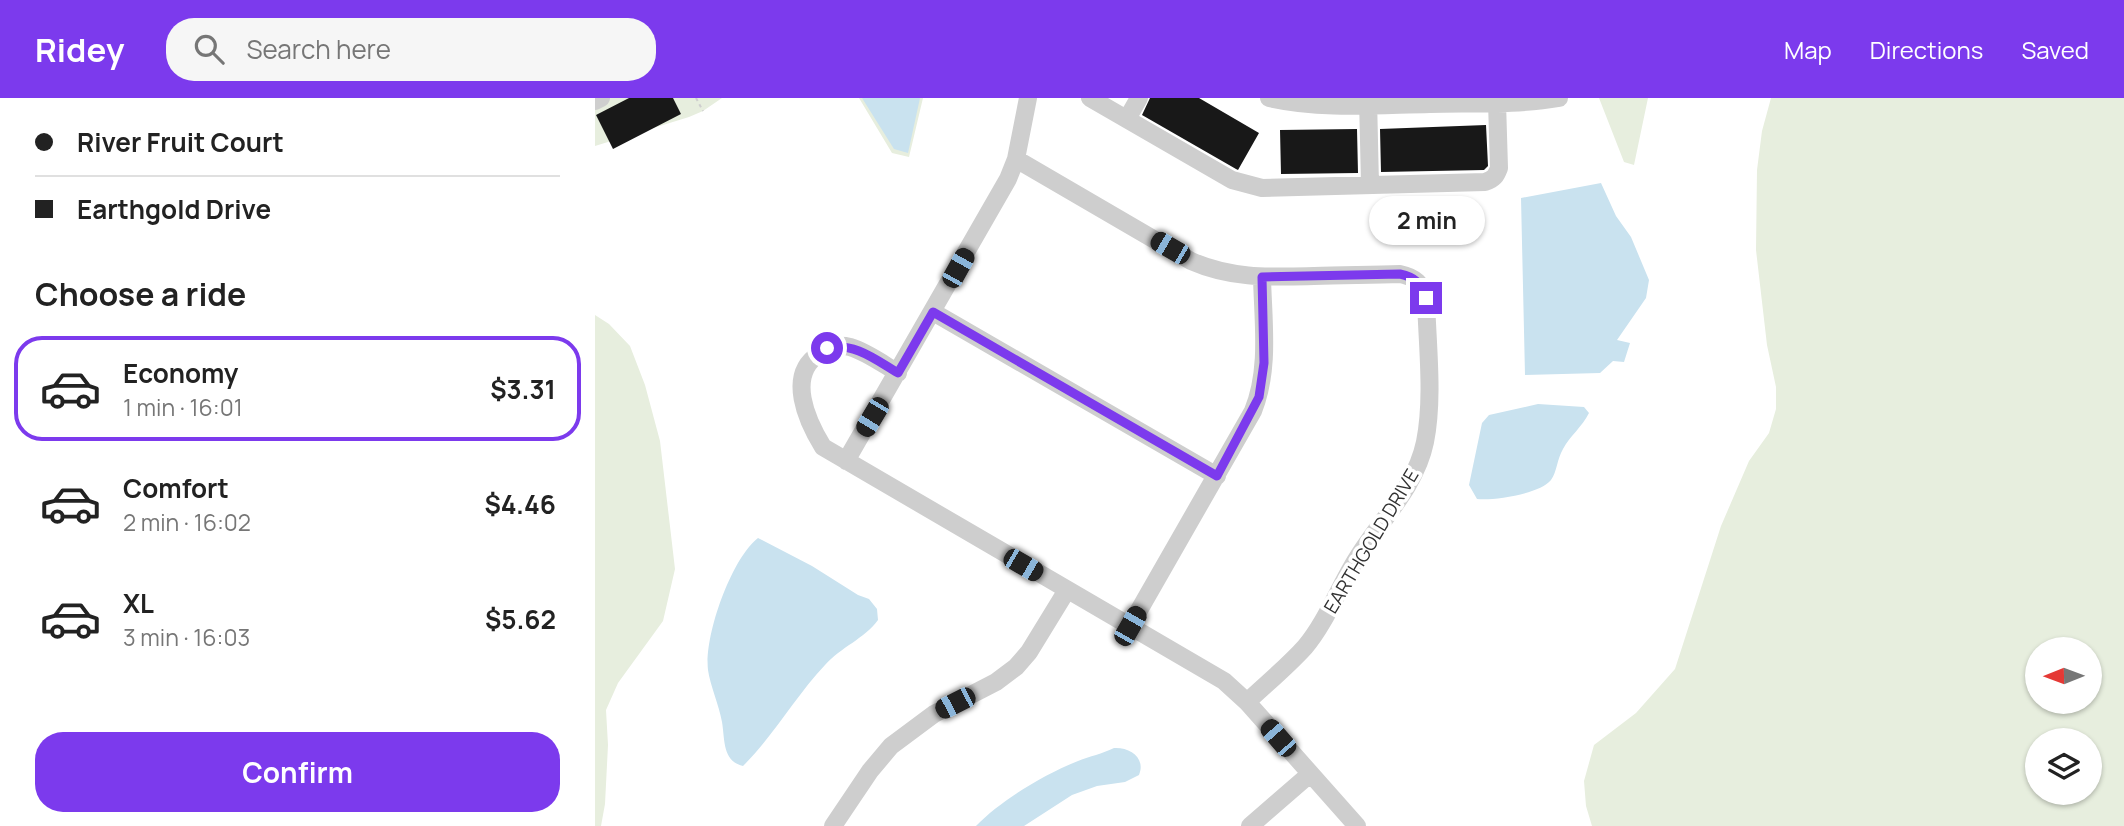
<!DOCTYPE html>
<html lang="en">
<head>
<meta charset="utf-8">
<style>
	:root { --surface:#fff; --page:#f6f6f6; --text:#222; --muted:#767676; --line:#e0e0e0; --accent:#7c3aed }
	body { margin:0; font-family:Manrope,sans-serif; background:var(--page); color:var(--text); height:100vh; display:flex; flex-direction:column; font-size:26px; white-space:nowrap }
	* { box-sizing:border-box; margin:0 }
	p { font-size:23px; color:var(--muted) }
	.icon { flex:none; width:38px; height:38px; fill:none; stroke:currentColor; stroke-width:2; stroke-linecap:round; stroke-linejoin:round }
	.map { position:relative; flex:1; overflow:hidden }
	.side { display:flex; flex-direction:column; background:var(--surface); width:595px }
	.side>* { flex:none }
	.top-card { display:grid; align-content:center; height:154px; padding:0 35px; background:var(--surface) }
	.needle { width:46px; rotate:269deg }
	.buttons { position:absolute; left:1430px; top:539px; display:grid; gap:14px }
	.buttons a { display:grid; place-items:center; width:77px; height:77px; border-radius:50%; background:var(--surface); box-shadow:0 2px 5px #0004; font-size:35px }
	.end { position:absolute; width:32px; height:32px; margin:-16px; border:9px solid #7c3aed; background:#fff; box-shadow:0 0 0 4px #fff }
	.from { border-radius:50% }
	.bubble { position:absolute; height:49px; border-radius:24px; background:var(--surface); box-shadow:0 2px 5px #0004; font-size:23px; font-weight:700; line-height:49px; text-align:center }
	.car { position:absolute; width:21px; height:42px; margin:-21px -10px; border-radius:9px; box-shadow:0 0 5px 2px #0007; background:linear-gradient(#222 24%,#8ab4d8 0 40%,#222 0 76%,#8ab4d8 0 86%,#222 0) }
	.top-card b { display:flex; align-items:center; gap:24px; height:66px; font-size:26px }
	.top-card b+b { border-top:2px solid var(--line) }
	.top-card i { width:18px; height:18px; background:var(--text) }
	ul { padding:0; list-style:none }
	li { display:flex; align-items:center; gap:21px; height:105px; margin:0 14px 10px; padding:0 21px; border:4px solid transparent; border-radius:28px }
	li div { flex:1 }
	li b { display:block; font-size:26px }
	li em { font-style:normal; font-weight:700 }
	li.current { border-color:var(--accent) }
	li>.icon { width:63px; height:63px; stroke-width:1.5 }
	h2 { padding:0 35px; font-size:32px; line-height:84px }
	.action { display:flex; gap:14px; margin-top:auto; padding:14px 35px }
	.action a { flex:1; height:80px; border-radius:28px; background:var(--accent); color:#fff; font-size:28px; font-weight:700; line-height:80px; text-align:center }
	header { display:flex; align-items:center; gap:42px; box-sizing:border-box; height:98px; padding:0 35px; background:var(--accent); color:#fff }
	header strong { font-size:33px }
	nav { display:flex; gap:38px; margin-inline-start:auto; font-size:24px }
	.search { width:490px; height:63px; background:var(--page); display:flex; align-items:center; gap:18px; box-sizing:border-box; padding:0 24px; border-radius:28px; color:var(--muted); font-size:26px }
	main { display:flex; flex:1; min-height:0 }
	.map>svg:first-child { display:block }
	.green { fill:#e7eede; fill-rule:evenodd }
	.water { fill:#c9e2ef }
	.building { fill:#181818 }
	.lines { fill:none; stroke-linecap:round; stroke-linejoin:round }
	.path { stroke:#cecece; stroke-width:2; stroke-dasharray:3.5 3.5; stroke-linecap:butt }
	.minor { stroke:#cecece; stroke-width:18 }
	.route { stroke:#7c3aed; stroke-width:9 }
	.labels { text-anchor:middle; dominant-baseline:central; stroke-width:7; stroke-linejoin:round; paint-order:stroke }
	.street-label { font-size:19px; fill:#313131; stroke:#fff }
</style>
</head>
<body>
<header>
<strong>Ridey</strong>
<div class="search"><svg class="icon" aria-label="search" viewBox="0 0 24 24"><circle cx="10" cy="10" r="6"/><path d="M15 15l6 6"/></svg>Search here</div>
<nav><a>Map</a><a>Directions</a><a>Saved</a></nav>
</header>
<main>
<section class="side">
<div class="top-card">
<b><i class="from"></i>River Fruit Court</b>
<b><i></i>Earthgold Drive</b>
</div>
<h2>Choose a ride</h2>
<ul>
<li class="current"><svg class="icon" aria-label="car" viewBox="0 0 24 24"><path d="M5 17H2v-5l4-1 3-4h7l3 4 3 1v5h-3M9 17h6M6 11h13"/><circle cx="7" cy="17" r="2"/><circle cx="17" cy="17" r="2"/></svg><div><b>Economy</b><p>1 min · 16:01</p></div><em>$3.31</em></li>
<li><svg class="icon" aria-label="car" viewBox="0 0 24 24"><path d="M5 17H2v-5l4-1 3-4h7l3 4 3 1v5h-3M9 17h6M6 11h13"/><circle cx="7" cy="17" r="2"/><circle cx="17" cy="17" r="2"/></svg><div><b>Comfort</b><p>2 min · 16:02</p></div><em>$4.46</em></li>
<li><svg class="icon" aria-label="car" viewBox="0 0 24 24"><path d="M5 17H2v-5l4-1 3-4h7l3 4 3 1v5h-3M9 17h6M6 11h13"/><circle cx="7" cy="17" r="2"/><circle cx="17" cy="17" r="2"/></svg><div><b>XL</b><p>3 min · 16:03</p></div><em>$5.62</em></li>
</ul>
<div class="action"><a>Confirm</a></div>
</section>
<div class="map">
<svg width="1529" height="728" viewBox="0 0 1529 728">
	<rect width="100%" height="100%" fill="#fff"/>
	<path class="green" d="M0 0H127L108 13 94 19 0 48Z
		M264 0H328L314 59 297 55Z
		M1004 0H1053L1039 67 1029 64Z
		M1176 0H1529V728H997L991 708 989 683 999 647 1041 615 1080 571 1126 428 1154 363 1174 335 1181 311V289L1172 247 1161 152 1162 72 1167 33ZM1442 551H1494V604H1442ZM1442 642H1494V695H1442Z
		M0 217 14 226 35 248 50 287 65 343 80 471 68 523 23 585 11 612 13 647 10 706 6 728H0Z"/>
	<path class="water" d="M267 0H325L313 55 299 51Z
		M1006 85 1021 118 1036 139 1054 182 1051 200 1022 242 1035 245 1029 264 1018 263 1005 275 930 277 926 100Z
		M943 306 989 309 994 315C987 329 975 338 968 351 962 361 962 374 956 382 945 396 898 403 882 401L874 387 887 325 894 317Z
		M163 440 217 468 263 497 274 501 282 511 283 522C269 541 246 549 230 567 200 599 179 637 148 668 127 663 130 641 127 624 124 607 115 587 113 572 109 538 136 461 163 440Z
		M519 650C535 649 551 660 544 677L530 684 502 688 477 697 429 728H381C406 702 450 676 483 663 495 658 507 656 519 650Z"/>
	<path class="building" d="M34 0H78L86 16 18 51 1 17Z
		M555 0H604L664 35 643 72 641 71 547 17Z
		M891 27 893 68 889 72 786 74 785 31Z
		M762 31 763 75 686 76 685 32Z"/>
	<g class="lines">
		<path class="path" d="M101 0 108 13"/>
		<path class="minor" d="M495 0 637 82 667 90 890 84C899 81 901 78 904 70L902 4
			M674 0C727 12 781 7 835 6 878 5 923 7 964 0
			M773 0 775 86
			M0 3 6 0
			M532 21 544 0
			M421 61 596 163C637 181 675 179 719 178 748 177 776 177 805 176 820 179 827 186 831 200 832 245 839 299 830 344 820 392 782 425 758 467 742 494 730 525 710 549 692 569 671 586 652 604
			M338 214 622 378
			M303 275C288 266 272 254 255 249 243 246 233 249 224 256 191 277 212 323 228 349L629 583 652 604 762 728
			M251 363 413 81 421 61 433 0
			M535 528 658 313C675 271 668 224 667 179
			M238 728 275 673 296 648 339 616 401 584 421 569 434 554 472 492
			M655 728 715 676"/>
	</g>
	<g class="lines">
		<path class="route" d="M232 250C259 244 281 262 303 275L338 214 622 378 664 299 669 265 667 179 805 176C820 179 827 186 831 200"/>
	</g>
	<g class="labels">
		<g class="street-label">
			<text transform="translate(776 443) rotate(-59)">EARTHGOLD DRIVE</text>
		</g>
	</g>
</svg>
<div class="buttons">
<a><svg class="needle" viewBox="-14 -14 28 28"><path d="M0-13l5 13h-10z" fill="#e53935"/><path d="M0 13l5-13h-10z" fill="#767676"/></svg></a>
<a><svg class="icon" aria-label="layers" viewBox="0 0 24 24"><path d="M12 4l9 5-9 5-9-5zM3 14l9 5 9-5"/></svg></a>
</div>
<i class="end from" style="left:232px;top:250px"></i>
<i class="end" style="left:831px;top:200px"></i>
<div class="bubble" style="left:774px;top:98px;width:116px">2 min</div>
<i class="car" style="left:575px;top:150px;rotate:300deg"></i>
<i class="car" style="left:363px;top:170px;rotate:29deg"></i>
<i class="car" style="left:277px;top:319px;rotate:211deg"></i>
<i class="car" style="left:428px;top:467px;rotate:120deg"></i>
<i class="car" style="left:535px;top:528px;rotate:30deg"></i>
<i class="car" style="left:360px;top:605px;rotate:243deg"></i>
<i class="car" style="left:683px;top:640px;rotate:319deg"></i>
</div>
</main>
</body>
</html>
